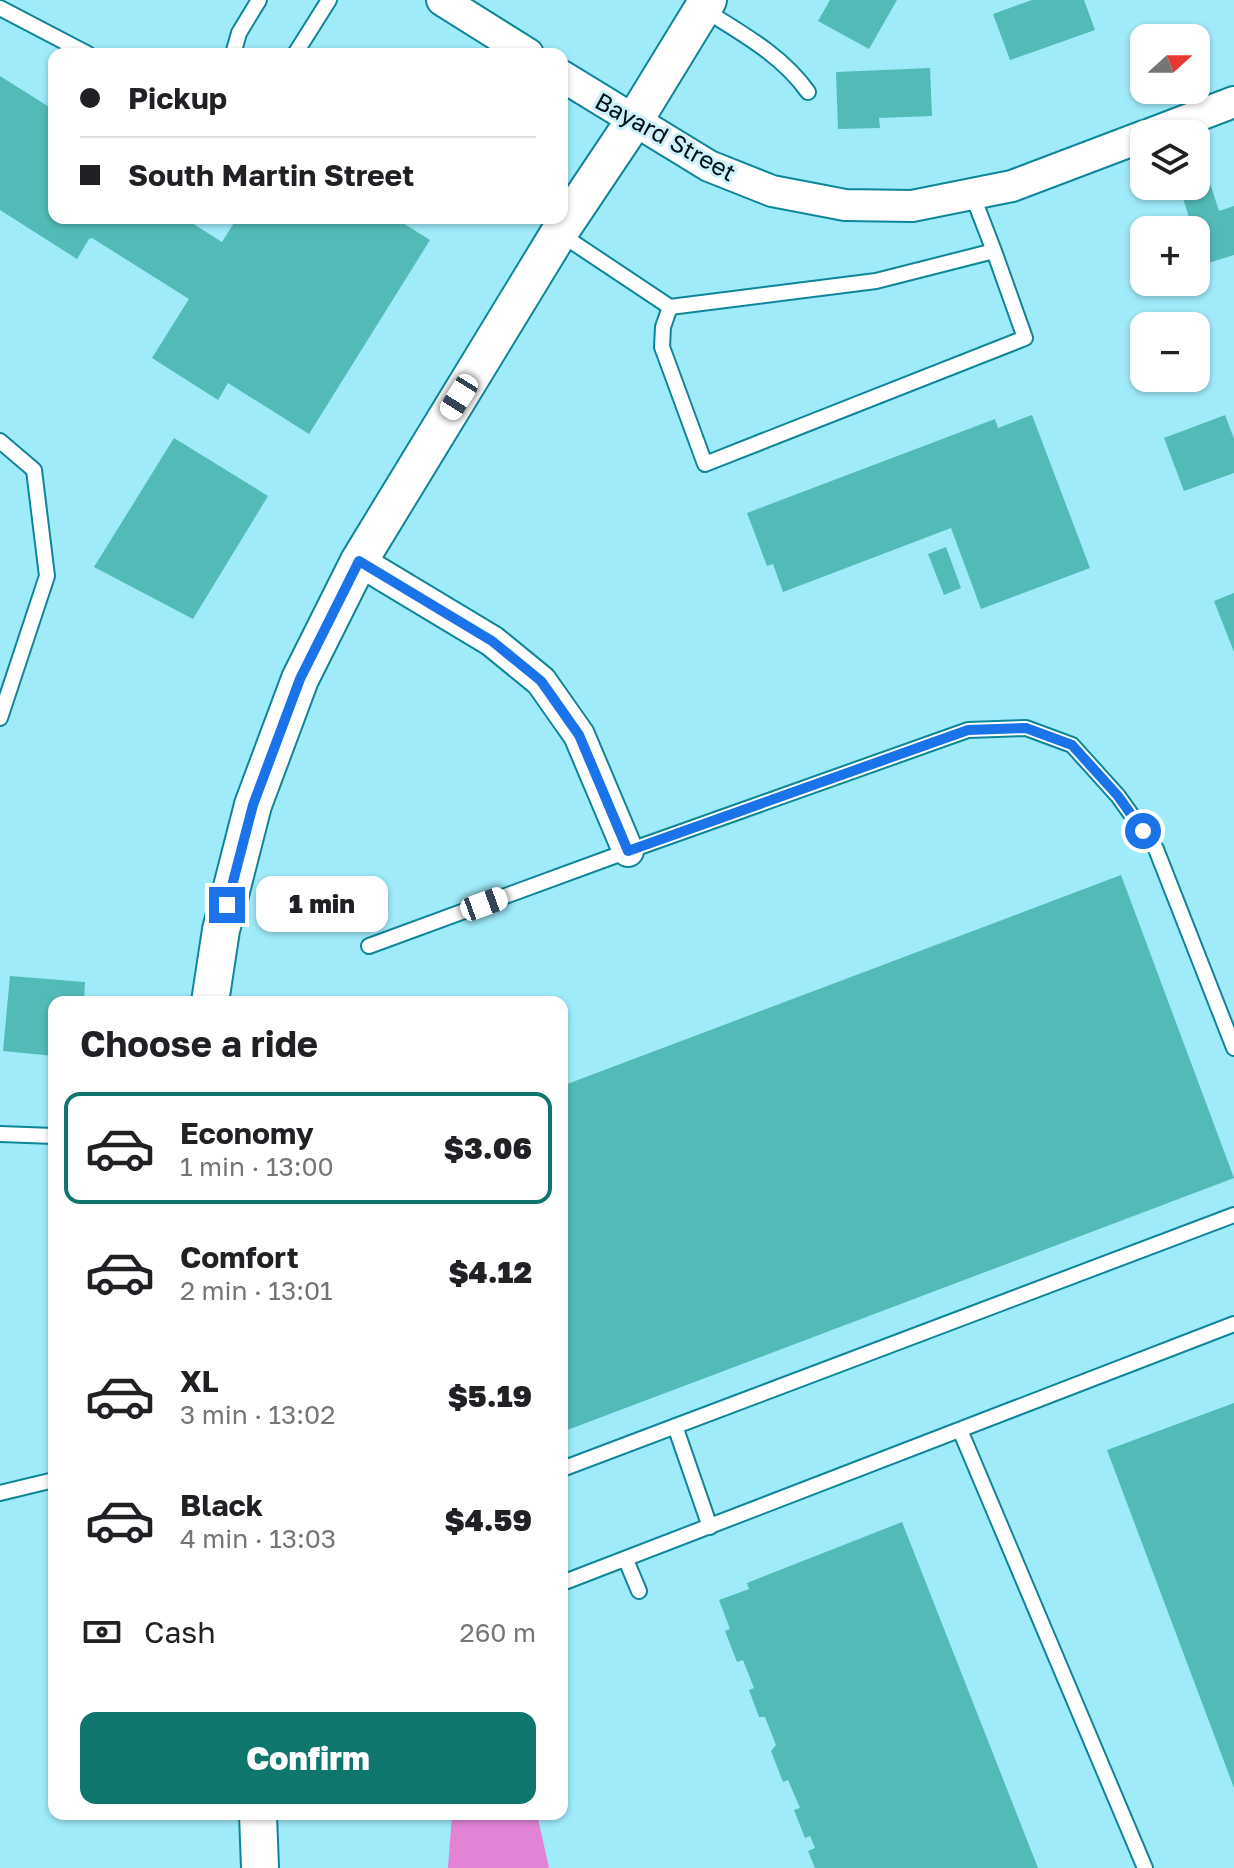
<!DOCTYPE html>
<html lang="en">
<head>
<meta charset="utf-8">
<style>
	:root { --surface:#fff; --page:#f2f2f2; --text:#202124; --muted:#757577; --line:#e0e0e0; --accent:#0f766e }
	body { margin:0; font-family:"Golos Text",sans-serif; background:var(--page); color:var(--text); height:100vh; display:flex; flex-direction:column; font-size:30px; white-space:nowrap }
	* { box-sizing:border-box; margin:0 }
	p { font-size:26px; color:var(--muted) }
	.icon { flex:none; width:44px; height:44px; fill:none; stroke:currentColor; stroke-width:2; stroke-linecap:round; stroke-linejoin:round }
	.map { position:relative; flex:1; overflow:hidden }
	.panel { position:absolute; left:48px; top:996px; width:520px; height:824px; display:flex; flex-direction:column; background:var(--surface); border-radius:16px; box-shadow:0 2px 6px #0004 }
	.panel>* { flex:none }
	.top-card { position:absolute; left:48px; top:48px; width:520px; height:176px; border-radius:16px; box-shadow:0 2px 6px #0004; display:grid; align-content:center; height:176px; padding:0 32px; background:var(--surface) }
	.needle { width:52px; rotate:69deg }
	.tools { position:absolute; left:1130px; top:24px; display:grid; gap:16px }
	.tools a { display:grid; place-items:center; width:80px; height:80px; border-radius:16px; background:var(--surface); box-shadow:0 2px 6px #0004; font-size:40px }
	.end { position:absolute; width:36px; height:36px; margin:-18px; border:10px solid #1a73e8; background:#fff; box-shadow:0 0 0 4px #fff }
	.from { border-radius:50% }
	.bubble { position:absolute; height:56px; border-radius:16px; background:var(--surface); box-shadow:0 2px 6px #0004; font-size:26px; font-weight:800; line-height:56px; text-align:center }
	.car { position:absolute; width:24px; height:48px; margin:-24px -12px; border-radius:10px; box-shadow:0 0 6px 2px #0007; background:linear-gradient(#fff 24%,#345 0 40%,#fff 0 76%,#345 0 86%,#fff 0) }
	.top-card b { display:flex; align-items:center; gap:28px; height:76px; font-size:30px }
	.top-card b+b { border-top:2px solid var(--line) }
	.top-card i { width:20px; height:20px; background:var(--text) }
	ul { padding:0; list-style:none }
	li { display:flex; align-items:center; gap:24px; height:112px; margin:0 16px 12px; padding:0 16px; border:4px solid transparent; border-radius:16px }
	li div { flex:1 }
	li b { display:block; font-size:30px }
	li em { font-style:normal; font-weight:800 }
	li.current { border-color:var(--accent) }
	li>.icon { width:72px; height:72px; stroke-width:1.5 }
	h2 { padding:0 32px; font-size:36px; line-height:96px }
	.pay { display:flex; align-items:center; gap:20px; height:88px; padding:0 32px; font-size:30px }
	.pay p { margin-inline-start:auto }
	.button { display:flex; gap:16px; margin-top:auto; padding:16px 32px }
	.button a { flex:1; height:92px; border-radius:16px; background:var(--accent); color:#fff; font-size:32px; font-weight:800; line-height:92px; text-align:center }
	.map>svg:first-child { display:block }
	.water { fill:#e283d6 }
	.building { fill:#52bbb7 }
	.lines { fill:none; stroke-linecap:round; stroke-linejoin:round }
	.service-casing { stroke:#0e8699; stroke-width:18 }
	.minor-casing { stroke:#0e8699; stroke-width:34 }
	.tertiary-casing { stroke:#0e8699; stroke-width:40 }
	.service { stroke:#fff; stroke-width:14 }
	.minor { stroke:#fff; stroke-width:30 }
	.tertiary { stroke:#fff; stroke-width:36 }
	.route { stroke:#1a73e8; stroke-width:10 }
	.labels { text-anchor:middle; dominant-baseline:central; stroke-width:6; stroke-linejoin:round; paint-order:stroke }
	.street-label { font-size:24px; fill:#001115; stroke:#cdf1f9 }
</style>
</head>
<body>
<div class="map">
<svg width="1234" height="1868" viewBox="0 0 1234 1868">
	<rect width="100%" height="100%" fill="#9febfa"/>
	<path class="water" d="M452 1814H537L549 1868H448Z"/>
	<path class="building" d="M830 0H897L869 49 818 21Z
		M1032 0H1084L1095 30 1010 60 993 14Z
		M930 68 932 116 879 118 880 128 838 129 836 72Z
		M0 76 54 110V218H184L222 242 237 218H395L430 240 309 434 228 383 218 400 152 358 189 299 92 238 89 239 77 259 0 210Z
		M1210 183 1219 211 1234 206V255L1205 264 1196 230H1193L1181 192Z
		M1032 415 1090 568 981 609 951 528 783 592 773 564 767 566 747 513 995 419 998 428Z
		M1225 415 1234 439V473L1184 491 1164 438Z
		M174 438 268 496 193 619 94 567Z
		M946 547 961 588 944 595 928 554Z
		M1234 593V652L1214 601Z
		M1121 875 1234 1178 562 1432V1086Z
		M10 976 85 982 84 1002H54V1056L3 1051Z
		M1234 1403V1788L1107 1450Z
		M902 1522 1038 1868H815L808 1851 815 1848 810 1836 805 1838 794 1810 800 1808 788 1780 783 1782 771 1751 776 1745 765 1717H759L749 1690 754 1688 743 1660 737 1662 725 1631 730 1629 719 1600 749 1589 747 1583Z"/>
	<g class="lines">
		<defs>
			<path id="service" d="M0 8 88 54
				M703 9C741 33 782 55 808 92
				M233 54 239 33 259 0
				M295 54 329 0
				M559 233 670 307 876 281 994 251 972 194
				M670 307 663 327 662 347 705 464 1025 338 994 251
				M0 441 34 470 47 576 0 718
				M369 946 628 851 968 730 1026 728 1072 745 1118 796 1156 849 1234 1048
				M0 1134 54 1136
				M675 1426 710 1527
				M960 1430 1145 1868
				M562 1469 1234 1215
				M0 1493 54 1480
				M626 1560 639 1591
				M562 1583 1234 1324"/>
			<path id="minor" d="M442 0 528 54
				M562 76 709 166 772 191 845 205 912 206 1012 186 1144 136
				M1150 134 1234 102
				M359 561 492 641 541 681 579 735 628 851"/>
			<path id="tertiary" d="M210 1002 221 930 253 805 300 679 359 561 559 233 634 121 708 0
				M258 1814 260 1868"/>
		</defs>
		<use href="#service" class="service-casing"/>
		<use href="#minor" class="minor-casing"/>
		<use href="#tertiary" class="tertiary-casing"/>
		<use href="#service" class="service"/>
		<use href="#minor" class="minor"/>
		<use href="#tertiary" class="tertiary"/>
	</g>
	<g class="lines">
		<path class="route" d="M227 905 253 805 300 679 359 561 492 641 541 681 579 735 628 851 968 730 1026 728 1072 745 1118 796 1143 831"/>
	</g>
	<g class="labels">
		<g class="street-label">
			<text transform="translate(666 136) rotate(29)">Bayard Street</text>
		</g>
	</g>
</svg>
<div class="tools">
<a><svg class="needle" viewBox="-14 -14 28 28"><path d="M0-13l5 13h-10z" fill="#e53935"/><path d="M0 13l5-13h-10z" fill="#757577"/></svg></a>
<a><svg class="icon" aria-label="layers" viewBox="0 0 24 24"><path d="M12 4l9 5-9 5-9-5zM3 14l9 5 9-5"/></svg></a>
<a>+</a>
<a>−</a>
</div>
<i class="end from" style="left:1143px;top:831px"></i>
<i class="end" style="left:227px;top:905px"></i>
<div class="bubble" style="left:256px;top:876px;width:132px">1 min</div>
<i class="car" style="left:459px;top:397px;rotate:212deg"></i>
<i class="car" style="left:484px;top:904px;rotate:70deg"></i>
<div class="top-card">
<b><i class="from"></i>Pickup</b>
<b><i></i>South Martin Street</b>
</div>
<section class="panel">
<h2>Choose a ride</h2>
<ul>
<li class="current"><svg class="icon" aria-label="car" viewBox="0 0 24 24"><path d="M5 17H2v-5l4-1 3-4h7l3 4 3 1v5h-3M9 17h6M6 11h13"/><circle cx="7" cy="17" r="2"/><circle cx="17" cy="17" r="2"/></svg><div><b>Economy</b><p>1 min · 13:00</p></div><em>$3.06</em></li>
<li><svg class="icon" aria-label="car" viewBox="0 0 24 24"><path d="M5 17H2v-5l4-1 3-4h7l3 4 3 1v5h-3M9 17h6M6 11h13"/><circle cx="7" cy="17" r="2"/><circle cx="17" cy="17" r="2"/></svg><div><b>Comfort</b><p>2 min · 13:01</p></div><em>$4.12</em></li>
<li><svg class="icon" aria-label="car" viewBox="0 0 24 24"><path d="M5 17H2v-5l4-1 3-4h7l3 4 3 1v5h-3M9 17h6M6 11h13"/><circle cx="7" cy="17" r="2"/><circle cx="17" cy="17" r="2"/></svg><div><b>XL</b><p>3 min · 13:02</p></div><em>$5.19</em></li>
<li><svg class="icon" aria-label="car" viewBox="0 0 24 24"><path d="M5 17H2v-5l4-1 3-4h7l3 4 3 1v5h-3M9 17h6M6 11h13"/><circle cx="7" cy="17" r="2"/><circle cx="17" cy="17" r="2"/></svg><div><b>Black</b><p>4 min · 13:03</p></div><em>$4.59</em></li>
</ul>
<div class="pay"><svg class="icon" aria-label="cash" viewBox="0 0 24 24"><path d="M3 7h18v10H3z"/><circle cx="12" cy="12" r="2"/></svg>Cash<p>260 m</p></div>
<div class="button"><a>Confirm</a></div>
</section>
</div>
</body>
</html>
